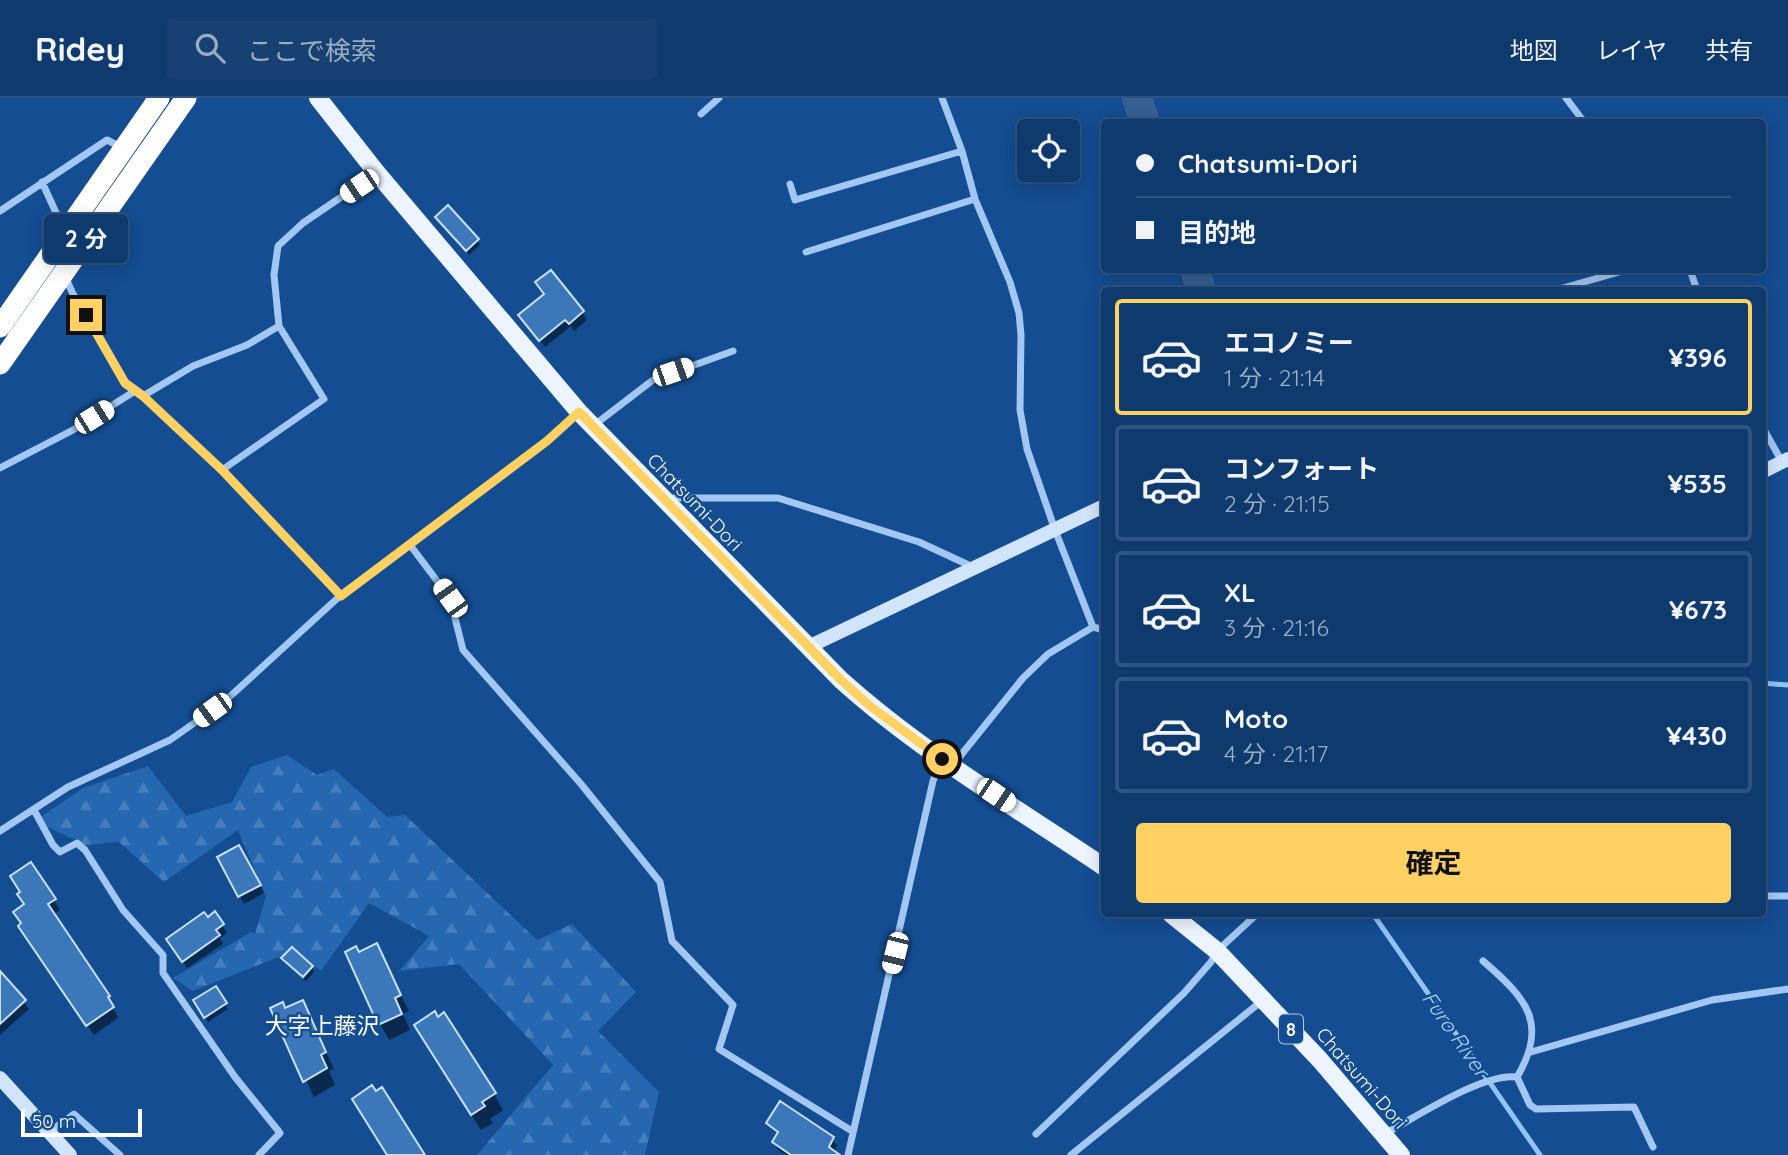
<!DOCTYPE html>
<html lang="ja">
<head>
<meta charset="utf-8">
<style>
	:root { --surface:#0f3a6e; --page:#184173; --text:#f1f3f6; --muted:#9badc2; --line:#2f5481; --accent:#ffd062 }
	body { margin:0; font-family:Quicksand,"Noto Sans JP",sans-serif; background:var(--page); color:var(--text); height:100vh; display:flex; flex-direction:column; font-size:26px; white-space:nowrap }
	* { box-sizing:border-box; margin:0 }
	p { font-size:23px; color:var(--muted) }
	.icon { flex:none; width:38px; height:38px; fill:none; stroke:currentColor; stroke-width:2; stroke-linecap:round; stroke-linejoin:round }
	.map { position:relative; flex:1; overflow:hidden }
	.side { position:absolute; left:1101px; top:189px; width:665px; height:630px; display:flex; flex-direction:column; background:var(--surface); border-radius:7px; box-shadow:0 4px 18px #0003,0 0 0 2px var(--line) }
	.side>* { flex:none }
	.top-card { position:absolute; left:1101px; top:21px; width:665px; height:154px; border-radius:7px; box-shadow:0 4px 18px #0003,0 0 0 2px var(--line); display:grid; align-content:center; height:154px; padding:0 35px; background:var(--surface) }
	.fabs { position:absolute; left:1017px; top:21px; display:grid; gap:14px }
	.fabs a { display:grid; place-items:center; width:63px; height:63px; border-radius:7px; background:var(--surface); box-shadow:0 4px 18px #0003,0 0 0 2px var(--line); font-size:35px }
	.scale { position:absolute; left:21px; bottom:18px; width:121px; box-sizing:border-box; padding-left:7px; border:4px solid #fff; border-top:0; font-size:19px; line-height:24px; white-space:nowrap; color:#fff; -webkit-text-stroke:5px #144d92; paint-order:stroke }
	.end { position:absolute; width:32px; height:32px; margin:-16px; border:9px solid #ffd062; background:#111; box-shadow:0 0 0 4px #111 }
	.from { border-radius:50% }
	.bubble { position:absolute; height:49px; border-radius:7px; background:var(--surface); box-shadow:0 4px 18px #0003,0 0 0 2px var(--line); font-size:23px; font-weight:700; line-height:49px; text-align:center }
	.car { position:absolute; width:21px; height:42px; margin:-21px -10px; border-radius:9px; box-shadow:0 0 5px 2px #0007; background:linear-gradient(#fff 24%,#345 0 40%,#fff 0 76%,#345 0 86%,#fff 0) }
	.top-card b { display:flex; align-items:center; gap:24px; height:66px; font-size:26px }
	.top-card b+b { border-top:2px solid var(--line) }
	.top-card i { width:18px; height:18px; background:var(--text) }
	ul { padding:12px 0 0; list-style:none }
	li { display:flex; align-items:center; gap:21px; height:116px; margin:0 14px 10px; padding:0 21px; border:4px solid var(--line); border-radius:7px }
	li div { flex:1 }
	li b { display:block; font-size:26px }
	li em { font-style:normal; font-weight:700 }
	li.current { border-color:var(--accent) }
	li>.icon { width:63px; height:63px; stroke-width:1.5 }
	.primary-button { display:flex; gap:14px; margin-top:auto; padding:14px 35px }
	.primary-button a { flex:1; height:80px; border-radius:7px; background:var(--accent); color:#111; font-size:28px; font-weight:700; line-height:80px; text-align:center }
	header { display:flex; align-items:center; gap:42px; box-sizing:border-box; height:98px; padding:0 35px; background:var(--surface); border-bottom:2px solid var(--line) }
	header strong { font-size:33px }
	nav { display:flex; gap:38px; margin-inline-start:auto; font-size:24px }
	.search { width:490px; height:63px; background:var(--page); display:flex; align-items:center; gap:18px; box-sizing:border-box; padding:0 24px; border-radius:7px; color:var(--muted); font-size:26px }
	.map>svg:first-child { display:block }
	.forest { fill:url(#forest-firs) }
	.shadow { fill:#0007 }
	.lines { fill:none; stroke-linecap:round; stroke-linejoin:round }
	.stream { stroke:#93c2f5; stroke-width:5 }
	.river { stroke:#366093; stroke-width:30 }
	.building { fill:#3c77ba; stroke:#c8e1fc; stroke-width:2 }
	.street { stroke:#a1c7f2; stroke-width:7 }
	.secondary { stroke:#d0e4fc; stroke-width:14 }
	.primary { stroke:#ecf4ff; stroke-width:18 }
	.highway { stroke:#fff; stroke-width:21 }
	.route { stroke:#ffd062; stroke-width:9 }
	.labels { text-anchor:middle; dominant-baseline:central; stroke-width:5; stroke-linejoin:round; paint-order:stroke }
	.shield { fill:#144d92; stroke:#b8cade; stroke-width:2 }
	.shield-label { font-size:18px; font-weight:bold; fill:#fff }
	.street-label { font-size:19px; fill:#fff; stroke:#144d92 }
	.water-label { font-size:21px; font-style:italic; fill:#add1f9; stroke:#144d92 }
	.quarter-label { font-size:23px; fill:#fff; stroke:#144d92 }
</style>
</head>
<body>
<header>
<strong>Ridey</strong>
<div class="search"><svg class="icon" aria-label="search" viewBox="0 0 24 24"><circle cx="10" cy="10" r="6"/><path d="M15 15l6 6"/></svg>ここで検索</div>
<nav><a>地図</a><a>レイヤ</a><a>共有</a></nav>
</header>
<div class="map">
<svg width="1788" height="1057" viewBox="0 0 1788 1057">
	<defs>
		<pattern id="forest-firs" width="22" height="20" patternUnits="userSpaceOnUse" patternTransform="scale(1.75)"><rect width="22" height="20" fill="#2567b1"/><path d="M5 1l3.5 6h-7zM16 11l3.5 6h-7z" fill="#467ebd"/></pattern>
	</defs>
	<rect width="100%" height="100%" fill="#144d92"/>
	<path class="forest" d="M287 657 317 677 334 671 387 719 405 717 537 842 572 826 636 894 598 933 659 994 645 1057H477L553 967 459 866 399 873 429 838 369 805 321 873 294 853 193 893 173 880 251 834 255 836 266 798 238 732 164 784 119 744 86 747 35 723 83 690 148 668 186 718 232 704 251 669Z"/>
	<path class="shadow" d="M440 124 477 142 480 147 469 157Z
		M582 214 587 222 574 233 571 228 545 249 525 225Z
		M239 749 264 795 244 806 219 759Z
		M54 802 60 812 53 817 108 899 118 920 94 937 27 839 15 814Z
		M215 816 227 835 220 840 223 846 187 870 173 849Z
		M376 847 409 913 403 916 410 932 389 942 380 926 358 856Z
		M284 861 312 869 314 874 306 883Z
		M0 876 29 911 0 937Z
		M215 890 228 911 208 924 195 903Z
		M302 904 334 971 329 973 335 987 314 999 273 911 285 912Z
		M425 943 494 996 503 1012 490 1021 493 1025 481 1032Z
		M768 1025 832 1040 837 1048 834 1054 836 1057H786L778 1052 774 1044 778 1037Z"/>
	<g class="lines">
		<path class="stream" d="M1762 585 1788 587
			M1373 816 1540 1057"/>
		<path class="river" d="M1137 0 1145 24
			M1195 172 1201 192"/>
	</g>
	<path class="building" d="M448 107 479 141 466 153 435 119Z
		M551 172 584 213 569 226 565 222 539 243 518 217 544 196 535 184Z
		M239 747 261 787 238 799 217 759Z
		M31 764 56 801 48 806 110 898 108 899 114 909 86 928 18 828 21 825 13 814 24 806 17 796 20 794 10 778Z
		M215 813 224 826 216 832 220 837 182 864 166 841 204 814 208 819Z
		M377 845 401 897 395 900 402 916 378 927 345 854 356 848 359 854Z
		M292 849 313 868 303 879 281 860Z
		M0 873 26 902 0 926Z
		M216 888 227 905 204 920 193 902Z
		M303 902 326 954 321 957 327 970 303 984 270 910 283 904 285 910Z
		M435 913 438 919 444 914 496 995 482 1004 485 1008 471 1017 414 927Z
		M372 987 376 993 382 989 425 1057H387L352 1001Z
		M780 1003 834 1039 829 1049 840 1057H791L772 1044 778 1034 766 1025Z"/>
	<g class="lines">
		<path class="street" d="M942 0 962 53 975 101 1010 184 1019 215 1021 237 1020 312 1027 351 1055 432 1093 529 1104 532
			M1566 0 1584 24
			M701 16 719 0
			M42 84 63 130
			M790 86 795 102 962 53
			M0 113 107 42 123 50
			M806 154 975 101
			M1690 172 1697 192
			M65 178 72 194 125 285 143 298 222 372 341 497
			M1556 192 1626 172
			M143 298 193 268 247 247 279 228
			M593 328 653 282 733 253
			M1762 328 1782 364
			M0 370 73 332 135 293
			M222 372 324 301 279 228 274 177 278 148 303 125 375 76
			M668 400H778L919 444 973 469
			M410 447 450 500 463 552 581 686 660 784 672 843 733 907 719 951 852 1033
			M953 667 1023 580 1048 556 1093 529
			M34 712 53 747 60 754 77 745 85 752 123 812 163 857V875L235 979 280 1035 259 1057
			M0 733 68 689 170 642 200 621 225 603 341 497 547 343 578 315
			M1762 798H1788
			M1531 954 1712 902 1788 891
			M1517 979 1530 1007 1536 1011 1634 1009 1653 1049
			M49 1034 74 1016 120 1057
			M1386 1035C1418 1018 1482 975 1517 979 1549 925 1526 900 1483 863
			M1036 1036 1184 895 1211 864 1217 853 1257 816
			M848 1057 933 683 941 663
			M1071 1057 1263 902"/>
		<path class="secondary" d="M1762 374 1788 361
			M808 549 1104 408
			M0 980 70 1057"/>
		<path class="primary" d="M318 0 377 75 579 314 841 582C921 654 1015 709 1104 769
			M1171 816 1217 853 1320 962 1401 1057"/>
		<path class="highway" d="M0 229 159 0
			M0 266 186 0"/>
	</g>
	<g class="lines">
		<path class="route" d="M86 217 125 285 143 298 222 372 341 498 547 343 579 314 841 582 870 608 942 661"/>
	</g>
	<g class="labels">
		<rect class="shield" x="1279" y="916.5" width="24" height="29" rx="5"/>
		<g class="shield-label">
			<text x="1291" y="931">8</text>
		</g>
		<g class="street-label">
			<text transform="translate(695 404) rotate(46)">Chatsumi-Dori</text>
			<text transform="translate(1362 980) rotate(49)">Chatsumi-Dori</text>
		</g>
		<g class="water-label">
			<text transform="translate(1456 936) rotate(55)">Furo River</text>
		</g>
		<g class="quarter-label">
			<text x="322" y="927">大字上藤沢</text>
		</g>
	</g>
</svg>
<div class="fabs">
<a><svg class="icon" aria-label="locate" viewBox="0 0 24 24"><circle cx="12" cy="12" r="6"/><path d="M12 2v4M12 18v4M2 12h4M18 12h4"/></svg></a>
</div>
<div class="scale">50 m</div>
<i class="end from" style="left:942px;top:661px"></i>
<i class="end" style="left:86px;top:217px"></i>
<div class="bubble" style="left:44px;top:116px;width:84px">2 分</div>
<i class="car" style="left:359px;top:88px;rotate:236deg"></i>
<i class="car" style="left:673px;top:274px;rotate:71deg"></i>
<i class="car" style="left:94px;top:319px;rotate:58deg"></i>
<i class="car" style="left:450px;top:500px;rotate:324deg"></i>
<i class="car" style="left:212px;top:612px;rotate:234deg"></i>
<i class="car" style="left:996px;top:697px;rotate:124deg"></i>
<i class="car" style="left:895px;top:855px;rotate:194deg"></i>
<div class="top-card">
<b><i class="from"></i>Chatsumi-Dori</b>
<b><i></i>目的地</b>
</div>
<section class="side">
<ul>
<li class="current"><svg class="icon" aria-label="car" viewBox="0 0 24 24"><path d="M5 17H2v-5l4-1 3-4h7l3 4 3 1v5h-3M9 17h6M6 11h13"/><circle cx="7" cy="17" r="2"/><circle cx="17" cy="17" r="2"/></svg><div><b>エコノミー</b><p>1 分 · 21:14</p></div><em>¥396</em></li>
<li><svg class="icon" aria-label="car" viewBox="0 0 24 24"><path d="M5 17H2v-5l4-1 3-4h7l3 4 3 1v5h-3M9 17h6M6 11h13"/><circle cx="7" cy="17" r="2"/><circle cx="17" cy="17" r="2"/></svg><div><b>コンフォート</b><p>2 分 · 21:15</p></div><em>¥535</em></li>
<li><svg class="icon" aria-label="car" viewBox="0 0 24 24"><path d="M5 17H2v-5l4-1 3-4h7l3 4 3 1v5h-3M9 17h6M6 11h13"/><circle cx="7" cy="17" r="2"/><circle cx="17" cy="17" r="2"/></svg><div><b>XL</b><p>3 分 · 21:16</p></div><em>¥673</em></li>
<li><svg class="icon" aria-label="car" viewBox="0 0 24 24"><path d="M5 17H2v-5l4-1 3-4h7l3 4 3 1v5h-3M9 17h6M6 11h13"/><circle cx="7" cy="17" r="2"/><circle cx="17" cy="17" r="2"/></svg><div><b>Moto</b><p>4 分 · 21:17</p></div><em>¥430</em></li>
</ul>
<div class="primary-button"><a>確定</a></div>
</section>
</div>
</body>
</html>
